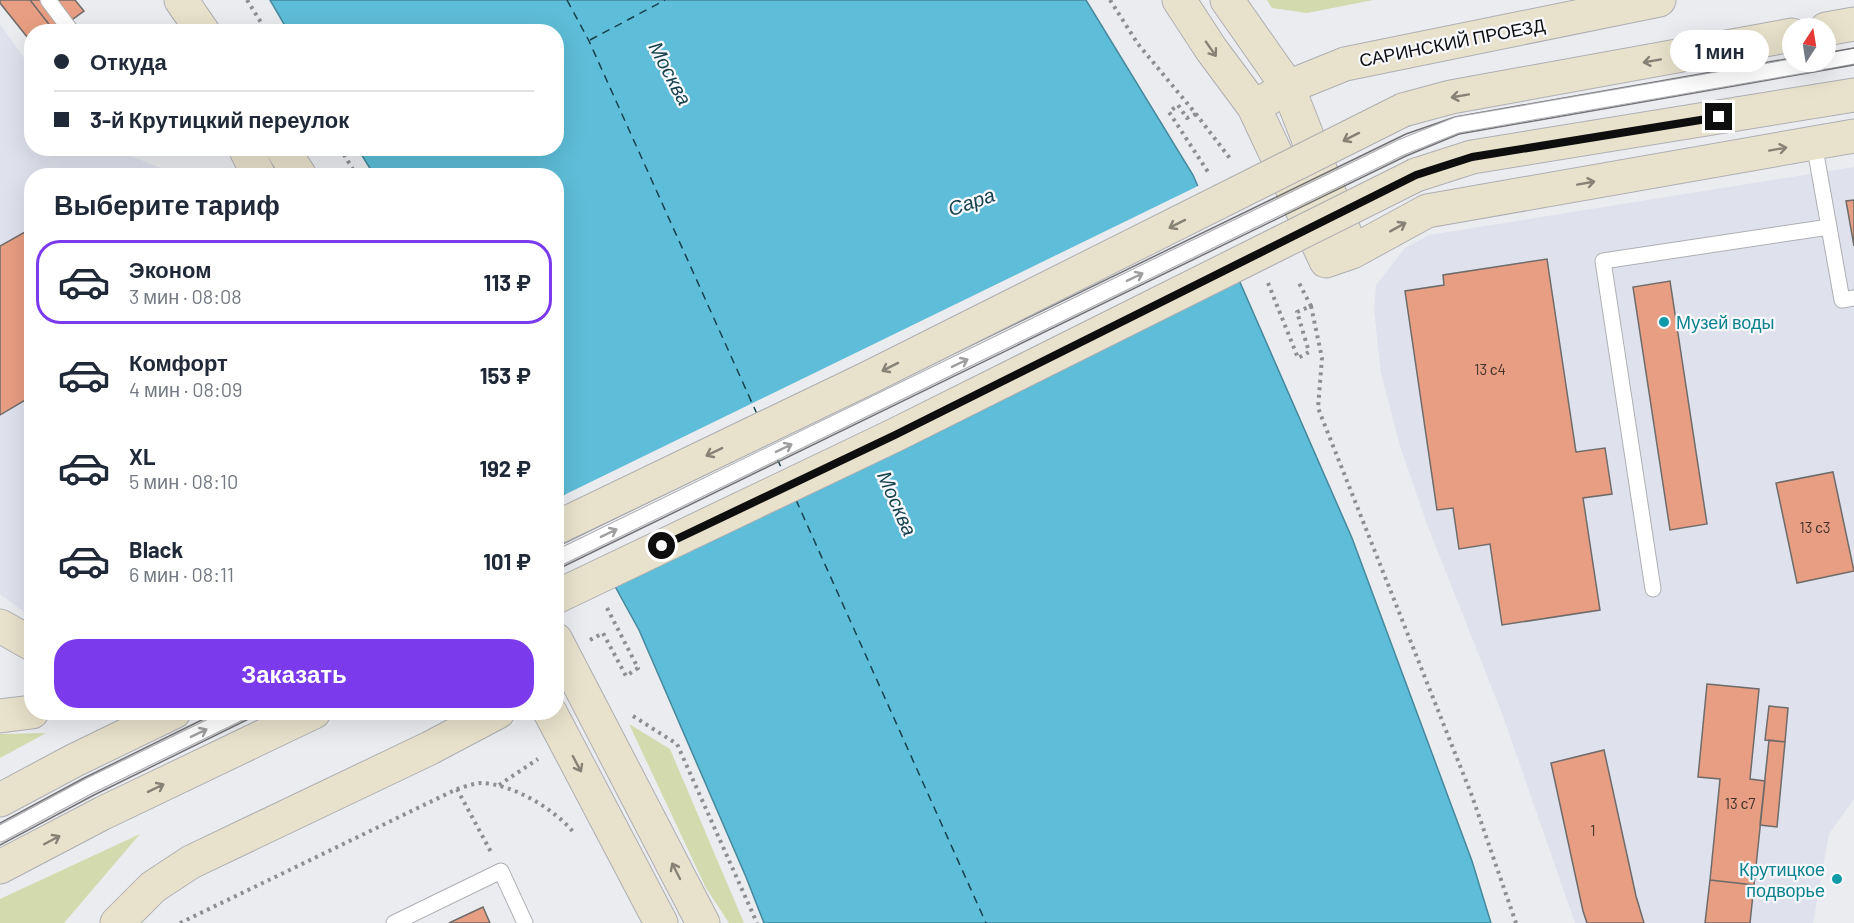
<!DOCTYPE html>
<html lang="ru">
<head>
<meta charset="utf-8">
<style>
	:root { --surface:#fff; --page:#f2f2f3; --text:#1f2937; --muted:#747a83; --line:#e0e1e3; --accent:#7c3aed }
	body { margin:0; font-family:Barlow,sans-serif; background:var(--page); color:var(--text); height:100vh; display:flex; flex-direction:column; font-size:22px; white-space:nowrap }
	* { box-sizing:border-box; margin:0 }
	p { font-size:20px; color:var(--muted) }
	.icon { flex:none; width:33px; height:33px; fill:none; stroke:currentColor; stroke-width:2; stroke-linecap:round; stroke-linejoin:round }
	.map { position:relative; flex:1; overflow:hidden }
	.drawer { position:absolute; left:24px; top:168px; width:540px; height:552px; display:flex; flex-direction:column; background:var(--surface); border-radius:24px; box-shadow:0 6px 24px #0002 }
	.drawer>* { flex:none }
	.hud { position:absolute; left:24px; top:24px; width:540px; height:132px; border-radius:24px; box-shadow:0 6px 24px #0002; display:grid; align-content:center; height:132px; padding:0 30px; background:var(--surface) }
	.needle { width:39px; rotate:12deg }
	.controls { position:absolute; left:1782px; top:18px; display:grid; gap:12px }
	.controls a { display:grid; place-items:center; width:54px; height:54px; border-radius:50%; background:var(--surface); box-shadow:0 6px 24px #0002; font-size:30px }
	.end { position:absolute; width:27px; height:27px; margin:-14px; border:8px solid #0e0e0f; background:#fff; box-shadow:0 0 0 3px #fff }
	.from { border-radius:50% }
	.bubble { position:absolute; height:42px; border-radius:21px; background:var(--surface); box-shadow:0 6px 24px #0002; font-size:20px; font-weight:700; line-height:42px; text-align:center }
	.hud b { display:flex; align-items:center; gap:21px; height:57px; font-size:22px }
	.hud b+b { border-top:2px solid var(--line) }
	.hud i { width:15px; height:15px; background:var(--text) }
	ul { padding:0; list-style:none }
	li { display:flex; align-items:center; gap:18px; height:84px; margin:0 12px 9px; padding:0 18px; border:3px solid transparent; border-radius:24px }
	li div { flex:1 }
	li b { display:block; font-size:22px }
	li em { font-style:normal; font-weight:700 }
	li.current { border-color:var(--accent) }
	li>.icon { width:54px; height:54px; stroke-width:1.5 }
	h2 { padding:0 30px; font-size:27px; line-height:72px }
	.button { display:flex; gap:12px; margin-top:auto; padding:12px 30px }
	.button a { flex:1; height:69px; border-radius:24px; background:var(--accent); color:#fff; font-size:24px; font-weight:700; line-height:69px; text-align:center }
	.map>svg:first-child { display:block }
	.built { fill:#dfe2ed }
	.green { fill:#d3daad }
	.water { fill:#5ebdd8; stroke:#46889c; stroke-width:1.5 }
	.pier { fill:#ebecf0 }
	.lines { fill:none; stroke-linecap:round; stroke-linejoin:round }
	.ferry { stroke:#17424e; stroke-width:1.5; stroke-dasharray:8 6; stroke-linecap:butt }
	.building { fill:#e89e82; stroke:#6f6b6a; stroke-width:1.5 }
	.lane-casing { stroke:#aeafb3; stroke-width:17 }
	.secondary-casing { stroke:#aeafb3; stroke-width:35 }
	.path { stroke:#8e8f92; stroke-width:4; stroke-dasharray:3 4.5; stroke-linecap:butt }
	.lane { stroke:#fff; stroke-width:15 }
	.secondary { stroke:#e8e1cb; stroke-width:33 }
	.tram { stroke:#737376; stroke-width:1.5 }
	.lane-bridge-casing { stroke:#aeafb3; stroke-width:17; stroke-linecap:butt }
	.secondary-bridge-casing { stroke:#aeafb3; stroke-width:35; stroke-linecap:butt }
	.lane-bridge { stroke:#fff; stroke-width:15 }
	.secondary-bridge { stroke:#e8e1cb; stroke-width:33 }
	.oneway { stroke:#868276 }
	.oneway2 { stroke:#9f9f9f }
	.route { stroke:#0e0e0f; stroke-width:8 }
	.culture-dot { fill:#0f9aa8; stroke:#f8f9fe; stroke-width:2 }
	.labels { text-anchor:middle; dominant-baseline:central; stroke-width:4.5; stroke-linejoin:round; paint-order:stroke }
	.number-label { font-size:15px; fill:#44322c }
	.street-label { font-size:18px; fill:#0e0e0f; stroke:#f8f9fe }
	.culture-label { font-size:18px; fill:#0d838f; stroke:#f8f9fe; text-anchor:start }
	.water-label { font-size:20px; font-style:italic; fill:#17424e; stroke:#f8f9fe }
</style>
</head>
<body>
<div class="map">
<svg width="1854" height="923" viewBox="0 0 1854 923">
	<rect width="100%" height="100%" fill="#ebecf0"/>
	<path class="built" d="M0 24 31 68 32 148 114 149 177 175 32 176V615H28L0 594Z
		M1854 167V799L1829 834 1813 923H1575L1503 716 1428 527 1400 446 1381 373 1374 310 1376 285 1405 248 1429 235Z"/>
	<path class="green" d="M1267 0H1373L1307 13 1272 8Z
		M629 724 670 749 744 923H729L706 888Z
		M46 733 0 758V734Z
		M140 834 64 923H0V899Z"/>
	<path class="water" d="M270 0H1086L1193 175 1352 538 1472 861 1491 923H764L746 877 639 630 557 481 556 176 374 175 358 149 556 148V32L288 31Z"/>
	<path class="pier" d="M1200 185 1242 279 612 587 562 496Z"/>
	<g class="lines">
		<path class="ferry" d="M567 0 589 41 757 414
			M590 40 665 0
			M777 459 783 471
			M796 500 986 923"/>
	</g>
	<path class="building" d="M0 0H30L55 32H32V43L0 3Z
		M30 0H75L84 11 55 32Z
		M1854 200V246L1846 201Z
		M32 228V396L0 415V246Z
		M1547 259 1576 452 1605 448 1612 494 1583 498 1600 610 1502 625 1490 544 1459 549 1453 508 1437 510 1405 291 1444 285 1443 275Z
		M1670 281 1707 524 1670 530 1633 287Z
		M1833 472 1854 571 1797 583 1776 483Z
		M1707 684 1759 689 1750 779 1765 781 1754 885 1710 880 1720 779 1698 777Z
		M1769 706 1788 708 1785 742 1765 740Z
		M1769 740 1785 742 1777 827 1760 825Z
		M1604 750 1636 896 1644 923H1587L1583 911 1551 763Z
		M1710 880 1754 885 1750 923H1705Z
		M483 907 490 923H449Z"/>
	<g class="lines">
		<defs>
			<path id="lane" d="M48 0 72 32
				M1826 61 1854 56
				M1814 143 1842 300 1854 298
				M1653 589 1603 261 1829 227
				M0 834 89 786 241 712
				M394 923 501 871 525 923"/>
			<path id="secondary" d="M181 0 203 32
				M1179 0 1211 49 1254 107 1326 261 1352 252 1427 211 1854 136
				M1227 0 1288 87 1348 241
				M1826 29 1854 24
				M1254 107 1288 87 1345 64 1659 0
				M1403 110 1451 97 1792 35
				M245 148 259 176
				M282 148 300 176
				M1416 175 1472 157 1854 95
				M0 626 32 644
				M556 640 703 923
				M550 712 661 923
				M0 716 32 712
				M0 800 75 760 174 712
				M0 867 103 813 314 712
				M117 923 153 887 191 862 430 748 498 712"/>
		</defs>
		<use href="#lane" class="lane-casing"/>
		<use href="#secondary" class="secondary-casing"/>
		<path class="path" d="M247 0 267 32
			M1110 0 1138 44 1196 114 1232 161
			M1196 114 1187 118 1178 105 1169 112 1208 172
			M340 148 357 176
			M1268 283 1298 358 1309 352 1297 312 1311 306 1299 283
			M1311 306 1322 358 1318 408 1472 796 1516 923
			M590 640 603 633 626 676 638 668 607 608
			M633 716 677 744 757 923
			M499 785 538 759
			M457 789 491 852
			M180 923 457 789C464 787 472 784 480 783 511 783 555 809 574 833"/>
		<use href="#lane" class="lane"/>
		<use href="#secondary" class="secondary"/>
		<path class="tram" d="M1826 53 1854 48
			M556 547 1406 134 1455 117 1792 58
			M556 570 1406 156 1459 134 1854 65
			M0 823 84 778 218 712
			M0 845 94 795 263 712"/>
		<defs>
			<path id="lane-bridge" d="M556 559 1402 147 1457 125 1821 62"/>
			<path id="secondary-bridge" d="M556 528 868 378 1403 110
				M556 597 895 435 1416 175"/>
		</defs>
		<use href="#lane-bridge" class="lane-bridge-casing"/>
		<use href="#secondary-bridge" class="secondary-bridge-casing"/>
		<use href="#lane-bridge" class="lane-bridge"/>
		<use href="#secondary-bridge" class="secondary-bridge"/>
	</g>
	<defs><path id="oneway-shaft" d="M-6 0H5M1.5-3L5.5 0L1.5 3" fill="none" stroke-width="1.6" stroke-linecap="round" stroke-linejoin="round" transform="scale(1.5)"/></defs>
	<g class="oneway">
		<use href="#oneway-shaft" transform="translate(1211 49) rotate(55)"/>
		<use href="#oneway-shaft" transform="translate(1652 61) rotate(170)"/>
		<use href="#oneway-shaft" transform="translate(1460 96) rotate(170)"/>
		<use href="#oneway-shaft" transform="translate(1351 137) rotate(153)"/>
		<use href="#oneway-shaft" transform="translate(1778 149) rotate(-10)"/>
		<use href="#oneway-shaft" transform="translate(1586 183) rotate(-10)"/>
		<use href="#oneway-shaft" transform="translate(1177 224) rotate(153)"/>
		<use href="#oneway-shaft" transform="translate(1398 227) rotate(-29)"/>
		<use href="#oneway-shaft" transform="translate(890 367) rotate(153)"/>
		<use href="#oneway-shaft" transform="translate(714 452) rotate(154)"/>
		<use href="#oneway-shaft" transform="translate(577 764) rotate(62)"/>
		<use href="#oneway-shaft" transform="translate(156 788) rotate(-26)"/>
		<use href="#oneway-shaft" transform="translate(52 840) rotate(-28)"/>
		<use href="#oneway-shaft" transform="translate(676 871) rotate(-117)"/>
	</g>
	<g class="oneway2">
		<use href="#oneway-shaft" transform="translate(1135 277) rotate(-26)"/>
		<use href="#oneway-shaft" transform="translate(960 363) rotate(-26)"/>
		<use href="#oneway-shaft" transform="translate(784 448) rotate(-26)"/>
		<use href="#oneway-shaft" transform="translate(609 533) rotate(-26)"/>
		<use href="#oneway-shaft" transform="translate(199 733) rotate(-26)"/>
	</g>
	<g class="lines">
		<path class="route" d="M662 546 895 435 1416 175 1472 157 1719 117"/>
	</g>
	<g class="culture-dot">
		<circle cx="1664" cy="322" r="6"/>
		<circle cx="1837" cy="879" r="6"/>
	</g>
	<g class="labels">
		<g class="number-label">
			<text x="1490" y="369">13 с4</text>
			<text x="1815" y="527">13 с3</text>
			<text x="1740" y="803">13 с7</text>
			<text x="1593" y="830">1</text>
		</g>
		<g class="street-label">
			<text transform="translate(1452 42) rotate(-11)">САРИНСКИЙ ПРОЕЗД</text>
		</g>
		<g class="culture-label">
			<text x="1676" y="322">Музей воды</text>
			<text x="1825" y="869" text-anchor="end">Крутицкое<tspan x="1825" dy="21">подворье</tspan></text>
		</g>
		<g class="water-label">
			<text transform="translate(671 73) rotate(62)">Москва</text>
			<text transform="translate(971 201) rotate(-19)">Сара</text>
			<text transform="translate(898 503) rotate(66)">Москва</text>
		</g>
	</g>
</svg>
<div class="controls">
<a><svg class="needle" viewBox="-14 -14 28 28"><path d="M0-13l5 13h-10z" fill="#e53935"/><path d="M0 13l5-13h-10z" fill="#747a83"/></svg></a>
</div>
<i class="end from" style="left:662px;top:546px"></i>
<i class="end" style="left:1719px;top:117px"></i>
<div class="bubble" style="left:1670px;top:30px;width:99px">1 мин</div>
<div class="hud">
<b><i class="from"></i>Откуда</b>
<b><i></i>3-й Крутицкий переулок</b>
</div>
<section class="drawer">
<h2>Выберите тариф</h2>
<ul>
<li class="current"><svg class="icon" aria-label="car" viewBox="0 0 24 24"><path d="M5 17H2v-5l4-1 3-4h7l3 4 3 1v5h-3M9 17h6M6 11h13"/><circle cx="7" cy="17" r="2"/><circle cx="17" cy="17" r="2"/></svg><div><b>Эконом</b><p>3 мин · 08:08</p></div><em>113 ₽</em></li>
<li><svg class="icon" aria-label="car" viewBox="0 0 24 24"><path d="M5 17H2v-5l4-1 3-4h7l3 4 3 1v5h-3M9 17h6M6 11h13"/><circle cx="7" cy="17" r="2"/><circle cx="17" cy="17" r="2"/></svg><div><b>Комфорт</b><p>4 мин · 08:09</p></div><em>153 ₽</em></li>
<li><svg class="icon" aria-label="car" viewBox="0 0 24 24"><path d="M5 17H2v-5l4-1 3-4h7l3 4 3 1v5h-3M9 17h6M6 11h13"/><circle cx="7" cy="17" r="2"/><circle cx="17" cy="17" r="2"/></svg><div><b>XL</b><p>5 мин · 08:10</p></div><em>192 ₽</em></li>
<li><svg class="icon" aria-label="car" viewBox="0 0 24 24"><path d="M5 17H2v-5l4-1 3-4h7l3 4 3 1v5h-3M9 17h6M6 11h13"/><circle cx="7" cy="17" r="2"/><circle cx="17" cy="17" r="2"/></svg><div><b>Black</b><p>6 мин · 08:11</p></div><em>101 ₽</em></li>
</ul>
<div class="button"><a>Заказать</a></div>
</section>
</div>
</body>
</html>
